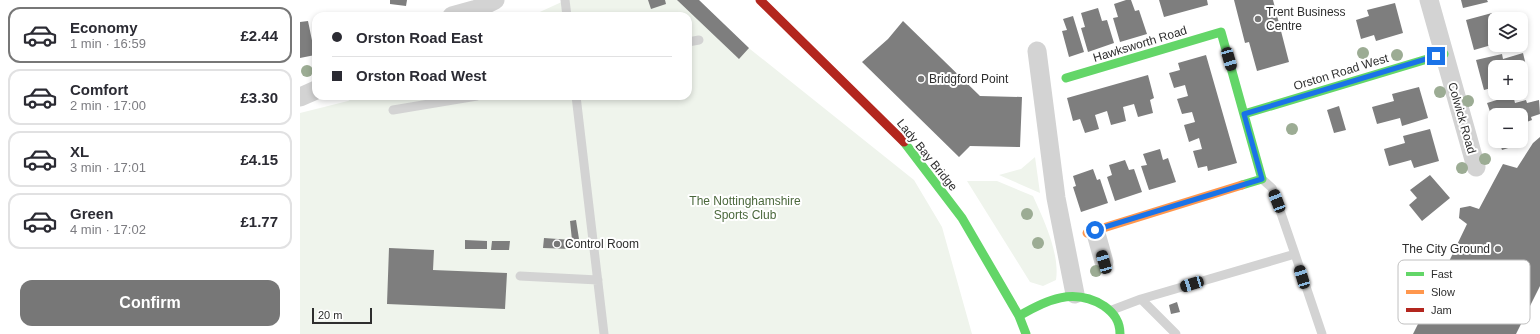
<!DOCTYPE html>
<html lang="en">
<head>
<meta charset="utf-8">
<style>
	:root { --surface:#fff; --page:#f2f2f3; --text:#2b2b33; --muted:#7c7c81; --line:#e1e1e2; --accent:#777 }
	body { margin:0; font-family:Helvetica,sans-serif; background:var(--page); color:var(--text); height:100vh; display:flex; flex-direction:column; font-size:15px; white-space:nowrap }
	* { box-sizing:border-box; margin:0 }
	p { font-size:13px; color:var(--muted) }
	.icon { flex:none; width:22px; height:22px; fill:none; stroke:currentColor; stroke-width:2; stroke-linecap:round; stroke-linejoin:round }
	.map { position:relative; flex:1; overflow:hidden }
	.sheet { display:flex; flex-direction:column; background:var(--surface); width:300px }
	.sheet>* { flex:none }
	.guide { position:absolute; left:12px; top:12px; width:380px; height:88px; border-radius:12px; box-shadow:0 2px 6px #0003; display:grid; align-content:center; height:88px; padding:0 20px; background:var(--surface) }
	.fabs { position:absolute; left:1188px; top:12px; display:grid; gap:8px }
	.fabs a { display:grid; place-items:center; width:40px; height:40px; border-radius:8px; background:var(--surface); box-shadow:0 2px 6px #0003; font-size:20px }
	.scale { position:absolute; left:12px; bottom:10px; width:60px; box-sizing:border-box; padding-left:4px; border:2px solid #2e2e2e; border-top:0; font-size:11px; line-height:14px; white-space:nowrap; color:#2e2e2e; -webkit-text-stroke:3px #fff; paint-order:stroke }
	.end { position:absolute; width:18px; height:18px; margin:-9px; border:5px solid #1a73e8; background:#fff; box-shadow:0 0 0 2px #fff }
	.from { border-radius:50% }
	.car { position:absolute; width:12px; height:24px; margin:-12px -6px; border-radius:5px; box-shadow:0 0 3px 1px #0007; background:linear-gradient(#222 24%,#8ab4d8 0 40%,#222 0 76%,#8ab4d8 0 86%,#222 0) }
	.guide b { display:flex; align-items:center; gap:14px; height:38px; font-size:15px }
	.guide b+b { border-top:1px solid var(--line) }
	.guide i { width:10px; height:10px; background:var(--text) }
	ul { padding:7px 0 0; list-style:none }
	li { display:flex; align-items:center; gap:12px; height:56px; margin:0 8px 6px; padding:0 12px; border:2px solid var(--line); border-radius:12px }
	li div { flex:1 }
	li b { display:block; font-size:15px }
	li em { font-style:normal; font-weight:700 }
	li.active { border-color:var(--accent) }
	li>.icon { width:36px; height:36px; stroke-width:1.5 }
	.action { display:flex; gap:8px; margin-top:auto; padding:8px 20px }
	.action a { flex:1; height:46px; border-radius:12px; background:var(--accent); color:#fff; font-size:16px; font-weight:700; line-height:46px; text-align:center }
	main { display:flex; flex:1; min-height:0 }
	.map>svg:first-child { display:block }
	.green { fill:#eff4ec }
	.building { fill:#7e7e7e }
	.lines { fill:none; stroke-linecap:round; stroke-linejoin:round }
	.lane { stroke:#d3d3d3; stroke-width:9 }
	.street { stroke:#d3d3d3; stroke-width:19 }
	.fast { stroke:#63d668; stroke-width:9 }
	.slow { stroke:#ff974d; stroke-width:9 }
	.jam { stroke:#b3261e; stroke-width:9 }
	.tree { fill:#9cac94 }
	.route { stroke:#1a73e8; stroke-width:5 }
	.poi-dot { fill:#777; stroke:#fff; stroke-width:1.5 }
	.labels { text-anchor:middle; dominant-baseline:central; stroke-width:4; stroke-linejoin:round; paint-order:stroke }
	.poi-label { font-size:12px; fill:#2e2e2e; stroke:#fff; text-anchor:start }
	.street-label { font-size:12px; fill:#2e2e2e; stroke:#fff }
	.park-label { font-size:12px; fill:#4b683c; stroke:#fff }
	.key { fill:#fff; stroke:#c0c0c0; stroke-width:1 }
	.key-label { font-size:11px; fill:#2e2e2e }
</style>
</head>
<body>
<main>
<section class="sheet">
<ul>
<li class="active"><svg class="icon" aria-label="car" viewBox="0 0 24 24"><path d="M5 17H2v-5l4-1 3-4h7l3 4 3 1v5h-3M9 17h6M6 11h13"/><circle cx="7" cy="17" r="2"/><circle cx="17" cy="17" r="2"/></svg><div><b>Economy</b><p>1 min · 16:59</p></div><em>£2.44</em></li>
<li><svg class="icon" aria-label="car" viewBox="0 0 24 24"><path d="M5 17H2v-5l4-1 3-4h7l3 4 3 1v5h-3M9 17h6M6 11h13"/><circle cx="7" cy="17" r="2"/><circle cx="17" cy="17" r="2"/></svg><div><b>Comfort</b><p>2 min · 17:00</p></div><em>£3.30</em></li>
<li><svg class="icon" aria-label="car" viewBox="0 0 24 24"><path d="M5 17H2v-5l4-1 3-4h7l3 4 3 1v5h-3M9 17h6M6 11h13"/><circle cx="7" cy="17" r="2"/><circle cx="17" cy="17" r="2"/></svg><div><b>XL</b><p>3 min · 17:01</p></div><em>£4.15</em></li>
<li><svg class="icon" aria-label="car" viewBox="0 0 24 24"><path d="M5 17H2v-5l4-1 3-4h7l3 4 3 1v5h-3M9 17h6M6 11h13"/><circle cx="7" cy="17" r="2"/><circle cx="17" cy="17" r="2"/></svg><div><b>Green</b><p>4 min · 17:02</p></div><em>£1.77</em></li>
</ul>
<div class="action"><a>Confirm</a></div>
</section>
<div class="map">
<svg width="1240" height="334" viewBox="0 0 1240 334">
	<rect width="100%" height="100%" fill="#fff"/>
	<path class="green" d="M266 0H397L425 29 614 180 642 227 672 334H0V113L48 101 57 96H388V16H231Z
		M735 157 740 193 699 175 721 169Z
		M667 181H697L733 196C744 220 760 254 756 280L743 286 730 282Z"/>
	<path class="building" d="M90 0H107L106 6 90 4Z
		M348 0H365L366 4 351 9Z
		M377 0H399L449 48 439 59Z
		M826 0H831L835 11 839 10 847 34 820 42 813 18 818 17 814 4Z
		M859 0H907L908 5 864 17Z
		M934 0H973L989 62 957 71 949 42 945 43Z
		M1161 0H1187L1188 2 1163 8Z
		M1095 3 1103 33 1076 41 1074 35 1061 39 1056 20 1069 16 1067 10Z
		M798 8 802 21 807 20 814 43 788 52 781 28 785 27 781 13Z
		M1217 12 1219 19H1195V44L1174 50 1166 20 1192 13 1193 18Z
		M773 16 784 52 769 57 762 31 767 30 763 19Z
		M8 21 15 55 0 58V22Z
		M603 21 680 96 722 97 720 147 670 146 659 157 562 62 588 39Z
		M1223 53 1228 74 1221 76V67H1195V87L1184 90 1176 60 1202 54 1203 59Z
		M906 55 937 163 908 171 907 166 898 168 893 151 902 149 899 138 889 142 884 125 895 122 892 112 882 114 877 99 888 96 885 85 874 88 869 73 880 70 878 63Z
		M848 75 854 98 850 100 853 113 838 117 834 104 823 107 826 121 811 125 807 111 795 115 799 129 785 133 780 119 773 121 767 98Z
		M1119 87 1128 118 1102 126 1100 118 1077 124 1072 107 1094 101 1092 94Z
		M1213 95 1215 103 1226 100 1227 103 1239 100 1240 114 1231 117 1232 120 1221 124V115H1195V126L1187 103Z
		M1039 106 1046 130 1034 133 1027 110Z
		M1221 125 1227 142 1202 150 1199 141H1221Z
		M1130 129 1139 161 1114 168 1111 160 1089 166 1084 149 1105 143 1103 136Z
		M1240 137V286L1216 334H1113L1134 292 1126 286 1125 278 1132 273 1142 276 1167 224 1159 218 1160 208 1170 206 1179 209 1203 164 1217 168 1233 143Z
		M860 149 863 160 868 158 876 182 849 190 841 166 847 165 843 154Z
		M825 160 829 170 834 169 842 192 815 201 807 177 812 175 809 165Z
		M793 169 797 180 800 179 808 203 781 212 773 187 776 186 773 176Z
		M1130 175 1150 198 1122 221 1109 205 1117 198 1110 190Z
		M276 220 279 239 272 240 270 221Z
		M244 238 272 240 271 249 243 248Z
		M165 240 187 241V249H165Z
		M192 241H210L209 250H191Z
		M89 248 134 250 133 270 207 273 205 309 87 304Z
		M877 302 880 312 871 314 869 305Z"/>
	<g class="lines">
		<path class="lane" d="M265 0 267 16
			M388 42 399 40
			M276 96 304 334
			M93 110 177 96
			M962 179 972 188 974 193 995 254
			M220 276 298 280
			M841 299 876 334
			M812 310 841 299 995 254 1022 334"/>
		<path class="street" d="M1129 0 1176 167
			M152 16 177 9 195 0
			M737 51 756 198 775 294
			M0 97 16 90
			M795 230 804 262"/>
		<path class="fast" d="M766 78 921 32 962 179 942 185
			M944 114 1144 54
			M604 142 662 218 719 316 726 334
			M719 316C746 300 774 287 804 306 814 313 820 321 820 334"/>
		<path class="slow" d="M787 233 942 185"/>
		<path class="jam" d="M460 0 604 142"/>
	</g>
	<g class="tree">
		<circle cx="1063" cy="53" r="6"/>
		<circle cx="1097" cy="55" r="6"/>
		<circle cx="7" cy="71" r="6"/>
		<circle cx="1140" cy="92" r="6"/>
		<circle cx="1168" cy="101" r="6"/>
		<circle cx="992" cy="129" r="6"/>
		<circle cx="1185" cy="159" r="6"/>
		<circle cx="1162" cy="168" r="6"/>
		<circle cx="727" cy="214" r="6"/>
		<circle cx="738" cy="243" r="6"/>
		<circle cx="796" cy="271" r="6"/>
	</g>
	<g class="lines">
		<path class="route" d="M795 230 962 179 944 114 1136 56"/>
	</g>
	<g class="poi-dot">
		<circle cx="958" cy="19" r="4"/>
		<circle cx="621" cy="79" r="4"/>
		<circle cx="257" cy="244" r="4"/>
		<circle cx="1198" cy="249" r="4"/>
	</g>
	<g class="labels">
		<g class="poi-label">
			<text x="966" y="12">Trent Business<tspan x="966" dy="14">Centre</tspan></text>
			<text x="629" y="79">Bridgford Point</text>
			<text x="265" y="244">Control Room</text>
			<text x="1190" y="249" text-anchor="end">The City Ground</text>
		</g>
		<g class="street-label">
			<text transform="translate(840 44) rotate(-17)">Hawksworth Road</text>
			<text transform="translate(1041 72) rotate(-17)">Orston Road West</text>
			<text transform="translate(1162 118) rotate(74)">Colwick Road</text>
			<text transform="translate(627 155) rotate(51)">Lady Bay Bridge</text>
		</g>
		<g class="park-label">
			<text x="445" y="201">The Nottinghamshire<tspan x="445" dy="14">Sports Club</tspan></text>
		</g>
	</g>
	<rect x="1098" y="260" width="132" height="64" rx="6" class="key"/>
	<rect x="1106" y="272" width="18" height="4" fill="#63d668"/>
	<rect x="1106" y="290" width="18" height="4" fill="#ff974d"/>
	<rect x="1106" y="308" width="18" height="4" fill="#b3261e"/>
	<g class="key-label">
		<text x="1131" y="278">Fast</text>
		<text x="1131" y="296">Slow</text>
		<text x="1131" y="314">Jam</text>
	</g>
</svg>
<div class="fabs">
<a><svg class="icon" aria-label="layers" viewBox="0 0 24 24"><path d="M12 4l9 5-9 5-9-5zM3 14l9 5 9-5"/></svg></a>
<a>+</a>
<a>−</a>
</div>
<div class="scale">20 m</div>
<i class="end from" style="left:795px;top:230px"></i>
<i class="end" style="left:1136px;top:56px"></i>
<i class="car" style="left:929px;top:59px;rotate:164deg"></i>
<i class="car" style="left:977px;top:201px;rotate:339deg"></i>
<i class="car" style="left:804px;top:262px;rotate:344deg"></i>
<i class="car" style="left:1002px;top:277px;rotate:343deg"></i>
<i class="car" style="left:892px;top:284px;rotate:253deg"></i>
<div class="guide">
<b><i class="from"></i>Orston Road East</b>
<b><i></i>Orston Road West</b>
</div>
</div>
</main>
</body>
</html>
